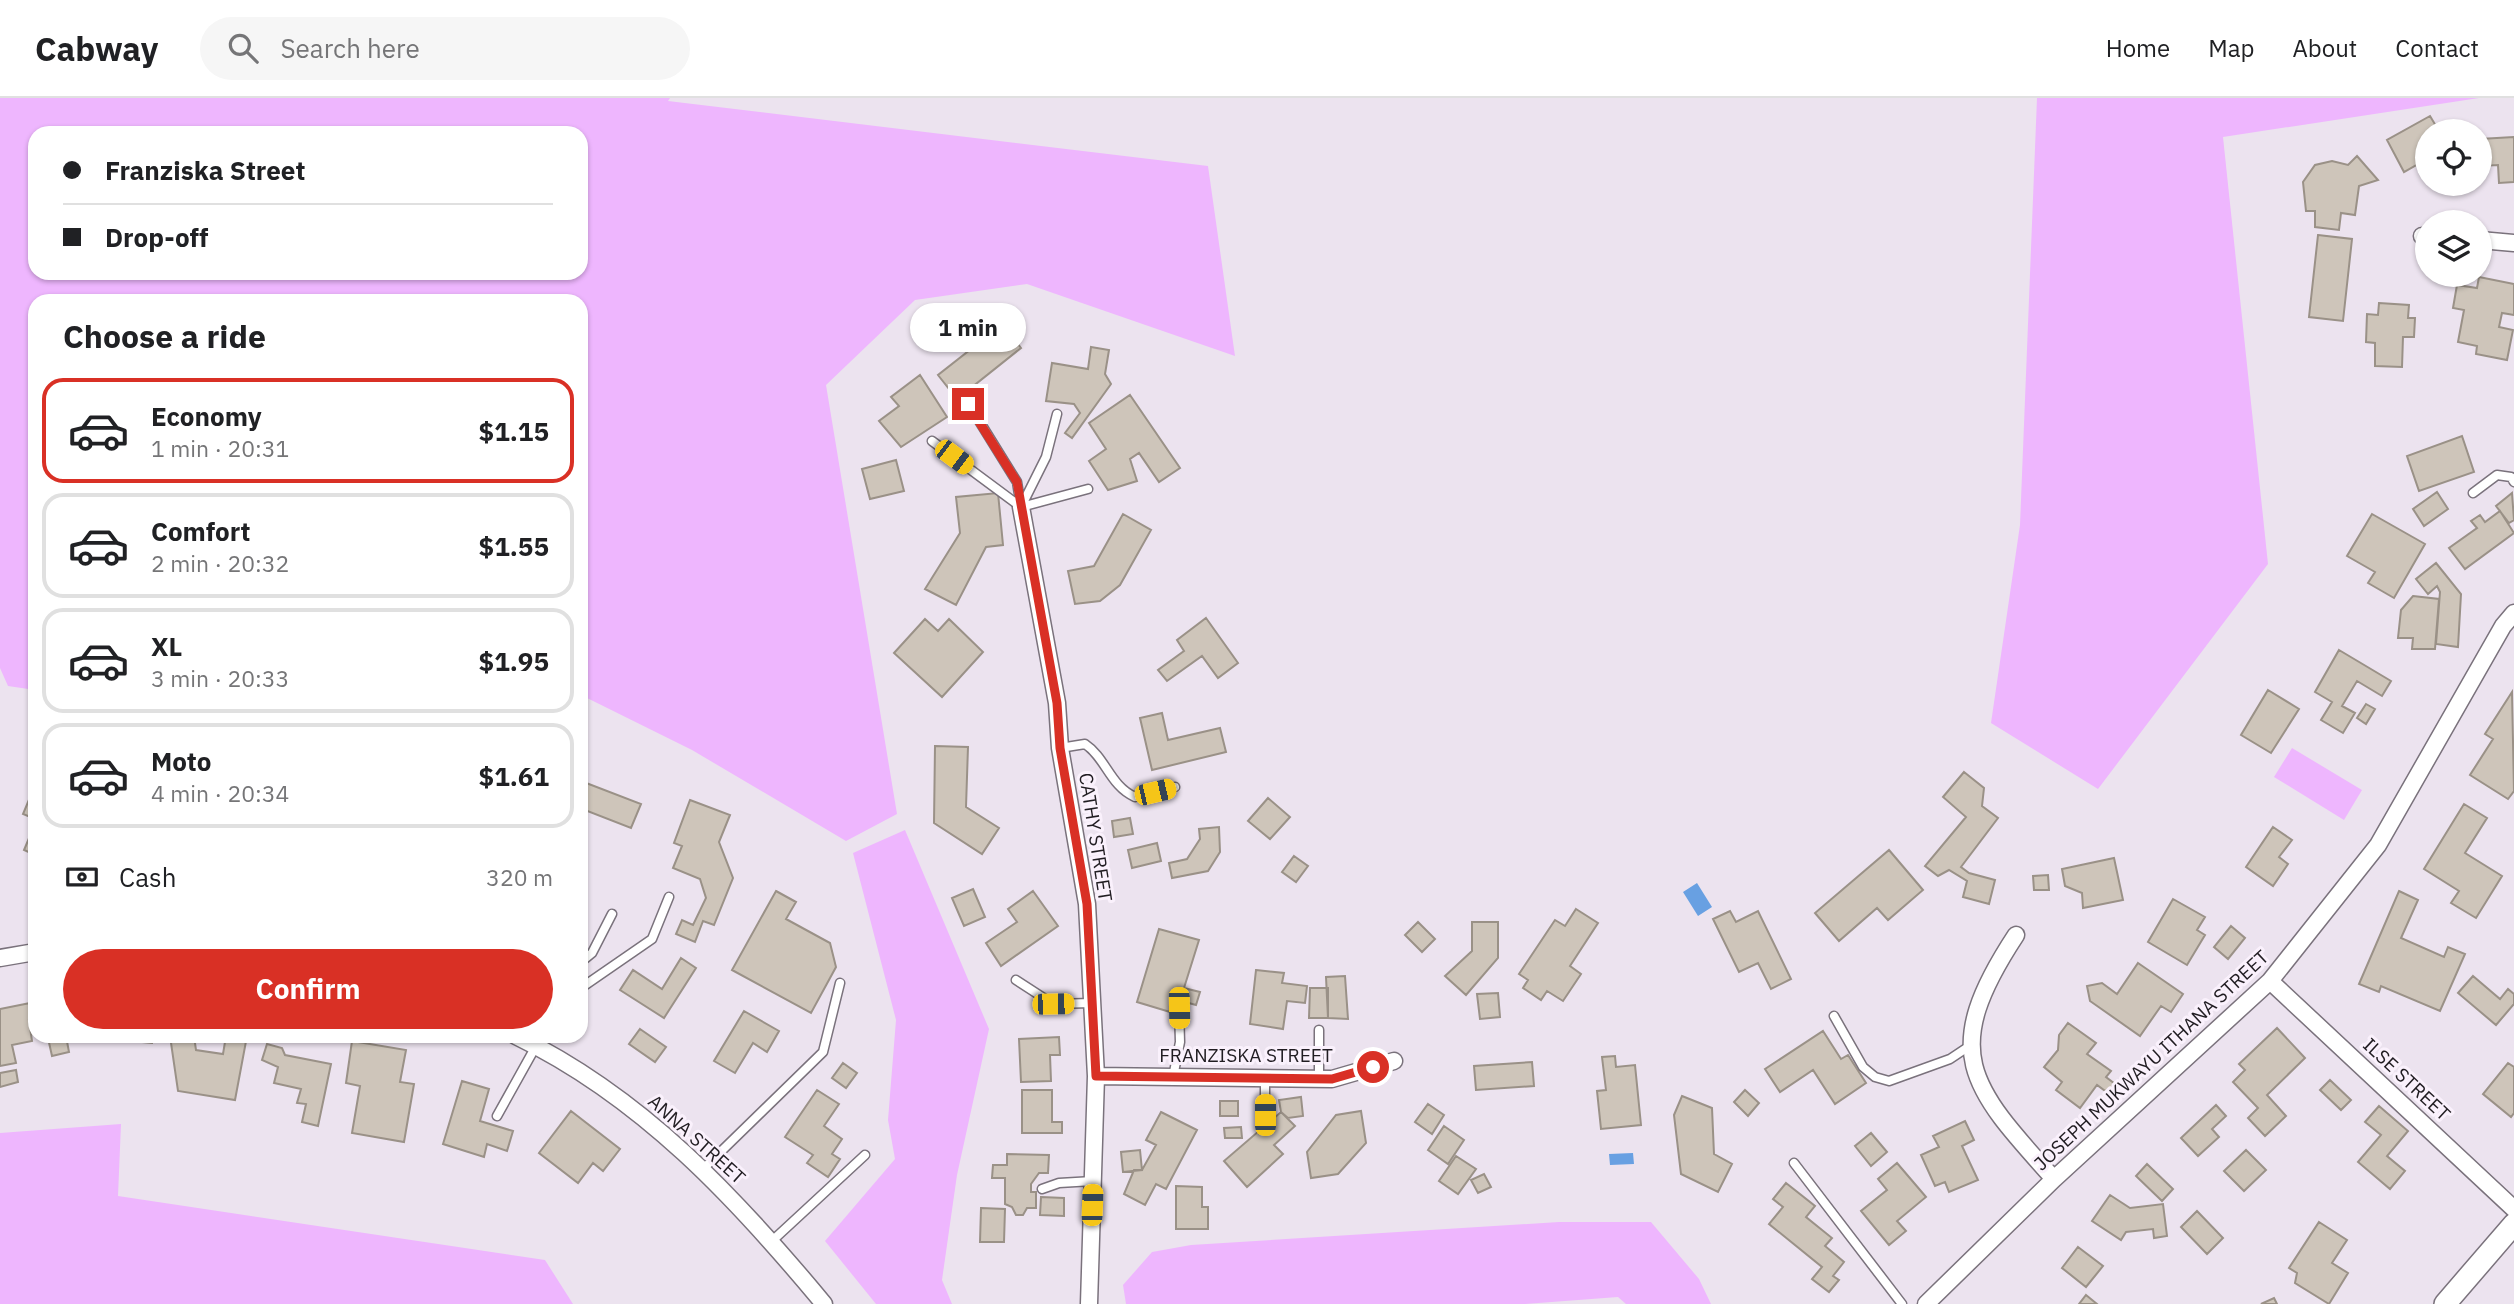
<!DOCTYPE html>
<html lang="en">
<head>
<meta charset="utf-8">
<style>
	:root { --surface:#fff; --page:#f6f6f6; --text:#202124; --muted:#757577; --line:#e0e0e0; --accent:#d93025 }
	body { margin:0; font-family:"IBM Plex Sans",sans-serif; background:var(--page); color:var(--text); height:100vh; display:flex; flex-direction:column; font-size:26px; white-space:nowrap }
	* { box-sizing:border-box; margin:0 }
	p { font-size:23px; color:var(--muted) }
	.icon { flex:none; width:38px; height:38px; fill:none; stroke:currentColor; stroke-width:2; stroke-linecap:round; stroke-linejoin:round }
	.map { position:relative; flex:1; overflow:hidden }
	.details { position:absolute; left:28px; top:196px; width:560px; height:749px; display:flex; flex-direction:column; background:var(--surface); border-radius:21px; box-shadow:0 2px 5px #0004 }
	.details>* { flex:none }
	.top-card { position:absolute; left:28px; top:28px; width:560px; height:154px; border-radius:21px; box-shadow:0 2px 5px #0004; display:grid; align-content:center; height:154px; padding:0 35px; background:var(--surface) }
	.tools { position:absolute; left:2415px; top:21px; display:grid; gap:14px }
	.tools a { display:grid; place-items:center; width:77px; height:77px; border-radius:50%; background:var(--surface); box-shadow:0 2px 5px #0004; font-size:35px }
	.end { position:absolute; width:32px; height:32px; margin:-16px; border:9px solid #d93025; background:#fff; box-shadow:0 0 0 4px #fff }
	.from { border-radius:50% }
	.bubble { position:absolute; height:49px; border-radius:24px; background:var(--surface); box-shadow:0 2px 5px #0004; font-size:23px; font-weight:700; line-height:49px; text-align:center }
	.car { position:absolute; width:21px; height:42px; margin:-21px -10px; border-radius:9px; box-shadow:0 0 5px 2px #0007; background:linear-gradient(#f5c518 24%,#345 0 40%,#f5c518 0 76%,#345 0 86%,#f5c518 0) }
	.top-card b { display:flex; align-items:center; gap:24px; height:66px; font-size:26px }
	.top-card b+b { border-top:2px solid var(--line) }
	.top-card i { width:18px; height:18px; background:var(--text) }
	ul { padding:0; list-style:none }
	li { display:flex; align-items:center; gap:21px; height:105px; margin:0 14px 10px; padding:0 21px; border:4px solid var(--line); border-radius:21px }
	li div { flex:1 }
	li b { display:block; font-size:26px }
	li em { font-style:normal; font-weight:700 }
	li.on { border-color:var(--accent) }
	li>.icon { width:63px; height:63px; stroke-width:1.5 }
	h2 { padding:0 35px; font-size:32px; line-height:84px }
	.pay { display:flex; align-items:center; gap:18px; height:77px; padding:0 35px; font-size:26px }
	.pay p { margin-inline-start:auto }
	.action { display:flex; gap:14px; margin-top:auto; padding:14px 35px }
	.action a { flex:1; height:80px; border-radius:42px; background:var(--accent); color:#fff; font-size:28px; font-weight:700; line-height:80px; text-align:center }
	header { display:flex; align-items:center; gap:42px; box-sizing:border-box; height:98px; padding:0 35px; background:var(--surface); border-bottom:2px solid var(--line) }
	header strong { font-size:33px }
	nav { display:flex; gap:38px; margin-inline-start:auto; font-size:24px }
	.search { width:490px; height:63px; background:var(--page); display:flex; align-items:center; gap:18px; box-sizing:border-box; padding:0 24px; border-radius:38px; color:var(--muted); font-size:26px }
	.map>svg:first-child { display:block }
	.green { fill:#eeb6fe; fill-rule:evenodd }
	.water { fill:#68a0e2 }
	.building { fill:#cec5ba; stroke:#9a9187; stroke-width:2 }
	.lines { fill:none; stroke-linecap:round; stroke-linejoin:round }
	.service-casing { stroke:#7a727c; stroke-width:11 }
	.minor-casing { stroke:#7a727c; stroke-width:19 }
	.tertiary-casing { stroke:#7a727c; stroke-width:24 }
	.service { stroke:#fff; stroke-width:8 }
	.minor { stroke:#fff; stroke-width:16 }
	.tertiary { stroke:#fff; stroke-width:21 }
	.route { stroke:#d93025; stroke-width:9 }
	.labels { text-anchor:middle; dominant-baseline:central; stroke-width:6; stroke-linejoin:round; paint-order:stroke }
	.street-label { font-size:19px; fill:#211d22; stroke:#faf1fc }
</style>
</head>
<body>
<header>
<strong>Cabway</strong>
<div class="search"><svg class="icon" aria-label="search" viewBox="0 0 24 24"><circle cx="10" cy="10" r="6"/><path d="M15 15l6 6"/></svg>Search here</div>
<nav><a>Home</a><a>Map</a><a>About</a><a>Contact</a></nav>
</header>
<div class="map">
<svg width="2514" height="1206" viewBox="0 0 2514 1206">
	<rect width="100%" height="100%" fill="#ece3ef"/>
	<path class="green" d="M0 0H670L668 3 1208 68 1235 258 1027 186 915 202 826 287 897 716 846 743 692 652 581 597V203H35V592L8 588 0 570ZM35 35H581V175H35Z
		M2037 0H2479L2223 39 2268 466 2098 691 1991 625 2020 427Z
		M2292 650 2362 692 2344 722 2274 679Z
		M905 732 989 931 957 1077 942 1182 952 1206H876L825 1143 895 1061 888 1022 896 922 853 755Z
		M121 1026 118 1098 545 1162 573 1206H0V1035Z
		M1559 1124H1651L1699 1181 1711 1206H1626L1618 1199 1525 1206H1126L1123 1187 1152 1154 1191 1147Z"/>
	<path class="water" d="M1697 785 1712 809 1698 818 1683 794Z
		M1633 1055 1634 1066 1610 1067 1609 1056Z"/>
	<path class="building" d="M2430 18 2439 33H2427V50L2421 53 2425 62 2404 74 2387 42Z
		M2514 39V84L2499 85 2498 67 2480 68V41Z
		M2357 58 2378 82 2359 88 2355 117 2341 115 2339 132 2315 129V113H2306L2303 84 2315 67 2332 63 2348 67Z
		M2318 137 2352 141 2343 223 2309 219Z
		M2479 179 2514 186V217L2502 215 2499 229 2513 232 2507 262 2476 256 2477 248 2458 244 2464 212 2453 210 2457 187 2477 190Z
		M2379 205 2409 207 2408 220H2415L2414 239H2403L2402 269 2375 268V245L2366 244 2367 216 2378 217Z
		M1003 226 1021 250 957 301 938 277Z
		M1091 249 1109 252 1105 276 1111 286 1072 340 1065 335 1080 315 1074 306 1046 303 1052 265 1088 271Z
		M920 277 947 319 901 349 879 323 899 308 891 299Z
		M1130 297 1180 370 1159 384 1139 355 1130 361 1137 383 1108 392 1089 363 1106 351 1089 325Z
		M2462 338 2474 374 2419 393 2407 358Z
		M896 362 904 393 870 401 862 371Z
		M2437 394 2448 411 2424 428 2413 411Z
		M998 395 1003 447 986 449 956 507 925 491 960 435 956 399Z
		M2512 395 2514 422 2509 425 2496 408Z
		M2500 413 2514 435 2465 471 2449 450 2477 430 2471 423 2480 417 2485 424Z
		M1123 416 1151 432 1120 487 1100 503 1075 506 1068 473 1094 468Z
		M2372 416 2425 446 2394 500 2368 485 2375 474 2347 458Z
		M2436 465 2461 496 2458 549 2436 546 2440 494 2437 488 2428 496 2416 481Z
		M2413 498 2439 501 2435 551H2412L2413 540H2398L2401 512Z
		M1206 520 1238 565 1218 580 1202 558 1167 583 1158 572 1184 553 1177 542Z
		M925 521 938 533 949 521 983 554 942 599 894 555Z
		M2339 552 2391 583 2382 598 2357 583 2342 608 2355 615 2343 635 2321 622 2332 604 2315 594Z
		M2268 592 2299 611 2271 655 2241 637Z
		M2512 594 2514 693 2508 701 2470 677 2493 641 2485 636Z
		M2366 606 2375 611 2366 626 2357 620Z
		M1162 615 1168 642 1220 630 1226 654 1152 672 1140 620Z
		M935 648 968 649 966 709 999 730 982 756 934 725Z
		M1964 674 1984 690 1982 708 1998 720 1961 769 1969 775 1995 782 1989 806 1963 799 1967 783 1949 772 1938 778 1925 768 1966 719 1943 699Z
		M581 683 641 706 631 730 585 712 581 722Z
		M33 692 35 693V721L23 716Z
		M1268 700 1290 719 1270 741 1248 723Z
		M690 702 730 717 719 744 733 780 714 827 703 823 695 844 676 836 682 822 693 827 706 800 700 781 673 770 682 748 674 745Z
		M2464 706 2487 720 2465 755 2502 778 2476 820 2451 805 2459 793 2424 771Z
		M1130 720 1133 736 1114 739 1112 723Z
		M35 726V757L24 752Z
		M1219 729 1220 754 1208 773 1172 780 1169 765 1187 761 1200 741 1199 731Z
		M2273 729 2292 742 2279 759 2288 766 2273 788 2246 769Z
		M1157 745 1161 763 1132 770 1128 752Z
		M1889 752 1923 792 1888 822 1877 810 1839 843 1815 815Z
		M1294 758 1308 768 1296 784 1282 774Z
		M2114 760 2123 802 2083 810 2082 795 2065 788 2062 771Z
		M2048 777 2049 792H2034L2033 778Z
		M973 791 985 819 964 828 952 800Z
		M776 793 796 804 786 821 830 845 836 869 811 915 732 872Z
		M1033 793 1058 828 1001 868 986 845 1017 824 1008 811Z
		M2399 793 2418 802 2401 840 2444 859 2448 849 2465 856 2440 913 2381 888 2379 894 2359 886Z
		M2173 801 2205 819 2197 832 2205 837 2187 867 2148 844Z
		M1576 811 1598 825 1570 868 1581 876 1563 903 1547 893 1541 902 1523 890 1528 882 1519 876 1555 822 1565 828Z
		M1730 813 1736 824 1758 813 1791 881 1771 891 1758 865 1739 874 1713 821Z
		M1418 824 1435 841 1422 854 1405 837Z
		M1472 824H1498V860L1466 897 1445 878 1472 853Z
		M2231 828 2245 840 2228 861 2214 849Z
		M1159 831 1199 842 1184 890 1200 894 1196 907 1174 901 1170 914 1137 904Z
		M681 860 696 870 664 920 620 892 633 872 662 891Z
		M2138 865 2183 896 2171 914 2161 908 2140 938 2090 903 2087 888 2102 885 2117 896Z
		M1256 872 1284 875 1282 885 1307 888 1305 905 1287 903 1283 931 1250 926Z
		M1345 878 1348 921 1328 920 1326 879Z
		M2473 878 2500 901 2508 891 2514 896V906L2496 927 2458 895Z
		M1310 890H1328V920H1309Z
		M1498 895 1500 919 1480 921 1477 896Z
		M35 904V921L29 922 32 943 12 947 16 965 0 968V911Z
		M744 913 779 933 767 954 753 945 735 975 714 963Z
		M2068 925 2096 945 2087 956 2111 973 2106 979 2115 986 2108 995 2097 987 2080 1010 2056 992 2062 984 2044 969 2058 952 2059 937Z
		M2277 930 2305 960 2267 997 2286 1018 2265 1038 2248 1020 2258 1010 2233 984 2245 972 2239 966Z
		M640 931 666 949 655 964 629 946Z
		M1823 933 1841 961 1848 957 1866 985 1835 1006 1813 972 1780 994 1765 971Z
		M66 938 69 954 52 958 48 940Z
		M82 938H102L101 944 81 942Z
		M121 938H153L152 945 121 942Z
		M170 938H194L196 952 223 956 226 938H247L235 1002 178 993Z
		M1059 939 1060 957H1050L1051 983 1021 984 1019 941Z
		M352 943 406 952 400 984 414 986 404 1044 352 1035 360 988 346 985Z
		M267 946 282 950 285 957 331 966 318 1028 302 1024 306 1006 297 1005 301 991 274 985 278 969 262 962Z
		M1615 958 1616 969 1635 967 1641 1027 1601 1031 1597 993 1606 992 1602 959Z
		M1532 964 1534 988 1476 992 1474 968Z
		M843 965 857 975 846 990 832 980Z
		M2508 965 2514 969V1015L2511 1019 2483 996Z
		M16 972 18 984 0 989V975Z
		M2330 982 2351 1002 2341 1012 2320 992Z
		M462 983 489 991 480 1023 513 1033 507 1053 487 1046 484 1059 443 1046Z
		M817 992 839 1006 824 1028 842 1041 832 1056 840 1061 828 1079 807 1065 813 1057 785 1039Z
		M1022 992H1052V1024H1062V1035H1022Z
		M1745 992 1759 1005 1748 1018 1734 1004Z
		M1682 998 1712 1010 1714 1056 1732 1066 1718 1094 1681 1076 1674 1017Z
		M1301 999 1303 1018 1288 1020 1281 1014 1279 1002Z
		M1220 1003H1238V1018H1220Z
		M1428 1006 1444 1017 1432 1036 1415 1024Z
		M2216 1007 2226 1018 2212 1031 2219 1039 2198 1058 2181 1040Z
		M2379 1008 2408 1033 2387 1058 2405 1073 2390 1091 2358 1064 2381 1037 2365 1024Z
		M571 1013 620 1051 603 1073 593 1065 578 1085 539 1055Z
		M1361 1013 1366 1045 1338 1076 1311 1080 1307 1054 1336 1017Z
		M1161 1014 1197 1032 1166 1091 1156 1086 1145 1107 1124 1096 1134 1072H1142L1156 1047 1146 1042Z
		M1281 1014 1295 1028 1274 1047 1283 1056 1247 1089 1224 1063Z
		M1965 1023 1974 1042 1962 1048 1978 1082 1949 1094 1945 1084 1935 1088 1921 1057 1939 1049 1933 1038Z
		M1444 1028 1464 1042 1448 1066 1428 1052Z
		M1241 1029 1242 1040H1225L1224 1030Z
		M1871 1035 1887 1054 1871 1068 1855 1048Z
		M1140 1052 1142 1072 1123 1074 1121 1054Z
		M2246 1052 2266 1072 2244 1093 2224 1073Z
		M1007 1056 1049 1057 1048 1075H1039L1031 1086V1094H1036V1110H1027L1023 1117H1016L1012 1109 1005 1106V1080H992L993 1067H1007Z
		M1456 1058 1476 1071 1458 1096 1439 1083Z
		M1897 1065 1926 1099 1897 1123 1906 1133 1889 1147 1861 1113 1887 1092 1878 1081Z
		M2147 1066 2173 1091 2162 1103 2136 1078Z
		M1484 1076 1491 1089 1478 1095 1471 1082Z
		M1786 1085 1815 1108 1806 1119 1832 1140 1825 1148 1844 1164 1833 1178 1839 1182 1829 1194 1812 1181 1822 1169 1769 1126 1783 1109 1773 1101Z
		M1176 1088 1202 1089V1109H1208V1131H1176Z
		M2110 1097 2130 1110 2163 1106 2167 1138 2154 1140 2153 1131 2126 1134 2121 1142 2092 1123Z
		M1041 1099 1064 1100V1118L1040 1117Z
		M981 1110 1005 1111 1004 1144H980Z
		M2197 1113 2223 1140 2207 1156 2181 1129Z
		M2319 1124 2347 1142 2332 1165 2348 1175 2329 1206 2295 1185 2297 1175 2289 1170Z
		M2078 1149 2103 1168 2086 1189 2062 1170Z
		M2086 1197 2097 1206H2079Z
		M2274 1200 2277 1206H2261Z"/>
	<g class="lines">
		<defs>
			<path id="service" d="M968 305 1017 384 1021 409
				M932 343 1021 409
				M2473 395 2497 377 2511 379 2514 384
				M1021 409 1046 359 1057 316
				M1021 409 1088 391
				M1060 650 1085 646C1106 660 1110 688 1135 699L1175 689
				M581 841V847
				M581 864 592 855 612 816
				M1016 882 1053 906 1092 905
				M581 890 652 841 669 799
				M1834 918 1863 969 1875 979 1889 983 1950 961 1971 947
				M1173 979 1180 944 1179 910
				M1265 980V1017
				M1319 981V932
				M497 1018 536 948
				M1794 1065 1902 1206
				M703 1071 823 954 840 885
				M1042 1091 1059 1085 1093 1083
				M772 1143 865 1057"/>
			<path id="minor" d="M2422 138H2427
				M2480 142 2514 145
				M1021 409 1057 605 1060 650 1087 806 1096 978 1089 1206
				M2016 837C1939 954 1969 987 2054 1081
				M0 860 35 854
				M2270 883 2514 1111
				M516 938C642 999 736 1100 824 1206
				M1096 978 1332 981 1394 963
				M1926 1206 2054 1081 2270 883 2378 747 2503 528 2514 515"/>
			<path id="tertiary" d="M2445 1206 2514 1126"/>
		</defs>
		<use href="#service" class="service-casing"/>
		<use href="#minor" class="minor-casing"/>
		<use href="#tertiary" class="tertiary-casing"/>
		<use href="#service" class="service"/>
		<use href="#minor" class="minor"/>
		<use href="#tertiary" class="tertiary"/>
	</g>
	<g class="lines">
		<path class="route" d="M968 306 1017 384 1057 605 1060 650 1087 806 1096 978 1332 981 1373 969"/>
	</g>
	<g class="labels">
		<g class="street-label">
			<text transform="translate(1096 739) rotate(81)">CATHY STREET</text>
			<text x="1246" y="957">FRANZISKA STREET</text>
			<text transform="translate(2151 962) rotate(-43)">JOSEPH MUKWAYU ITHANA STREET</text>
			<text transform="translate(2407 981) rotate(43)">ILSE STREET</text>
			<text transform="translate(697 1041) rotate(42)">ANNA STREET</text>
		</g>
	</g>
</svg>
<div class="tools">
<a><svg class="icon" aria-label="locate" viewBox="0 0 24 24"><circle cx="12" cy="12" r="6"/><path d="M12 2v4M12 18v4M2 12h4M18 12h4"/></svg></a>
<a><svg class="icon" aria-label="layers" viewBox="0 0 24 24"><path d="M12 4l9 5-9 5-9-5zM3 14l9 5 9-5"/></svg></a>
</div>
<i class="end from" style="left:1373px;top:969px"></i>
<i class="end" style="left:968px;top:306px"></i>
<div class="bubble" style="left:910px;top:205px;width:116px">1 min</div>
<i class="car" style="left:954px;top:359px;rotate:127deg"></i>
<i class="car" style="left:1155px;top:694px;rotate:77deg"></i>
<i class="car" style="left:1053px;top:906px;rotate:89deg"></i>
<i class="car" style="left:1179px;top:910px;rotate:179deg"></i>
<i class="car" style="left:1265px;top:1017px;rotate:0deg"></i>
<i class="car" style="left:1092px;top:1107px;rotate:2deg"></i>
<div class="top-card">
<b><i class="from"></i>Franziska Street</b>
<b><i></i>Drop-off</b>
</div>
<section class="details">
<h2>Choose a ride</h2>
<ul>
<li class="on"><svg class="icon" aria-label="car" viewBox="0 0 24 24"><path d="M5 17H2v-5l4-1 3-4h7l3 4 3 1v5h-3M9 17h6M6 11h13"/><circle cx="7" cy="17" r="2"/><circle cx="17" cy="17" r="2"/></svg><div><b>Economy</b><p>1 min · 20:31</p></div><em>$1.15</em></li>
<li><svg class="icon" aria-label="car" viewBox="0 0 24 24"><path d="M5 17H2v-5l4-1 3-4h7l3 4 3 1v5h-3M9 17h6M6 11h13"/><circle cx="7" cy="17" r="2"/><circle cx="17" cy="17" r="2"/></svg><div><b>Comfort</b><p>2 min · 20:32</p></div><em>$1.55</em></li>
<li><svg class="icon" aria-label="car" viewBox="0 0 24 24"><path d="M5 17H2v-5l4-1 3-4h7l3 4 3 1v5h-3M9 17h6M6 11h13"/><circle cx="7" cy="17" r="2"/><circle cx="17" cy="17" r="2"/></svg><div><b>XL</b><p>3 min · 20:33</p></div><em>$1.95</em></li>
<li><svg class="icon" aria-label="car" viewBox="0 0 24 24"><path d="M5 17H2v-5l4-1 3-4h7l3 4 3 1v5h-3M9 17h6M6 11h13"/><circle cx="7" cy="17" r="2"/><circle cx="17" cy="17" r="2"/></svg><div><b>Moto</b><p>4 min · 20:34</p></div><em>$1.61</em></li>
</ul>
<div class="pay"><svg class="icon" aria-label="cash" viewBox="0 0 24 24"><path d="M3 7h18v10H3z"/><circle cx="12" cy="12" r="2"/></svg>Cash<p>320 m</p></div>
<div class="action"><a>Confirm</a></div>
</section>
</div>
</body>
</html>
